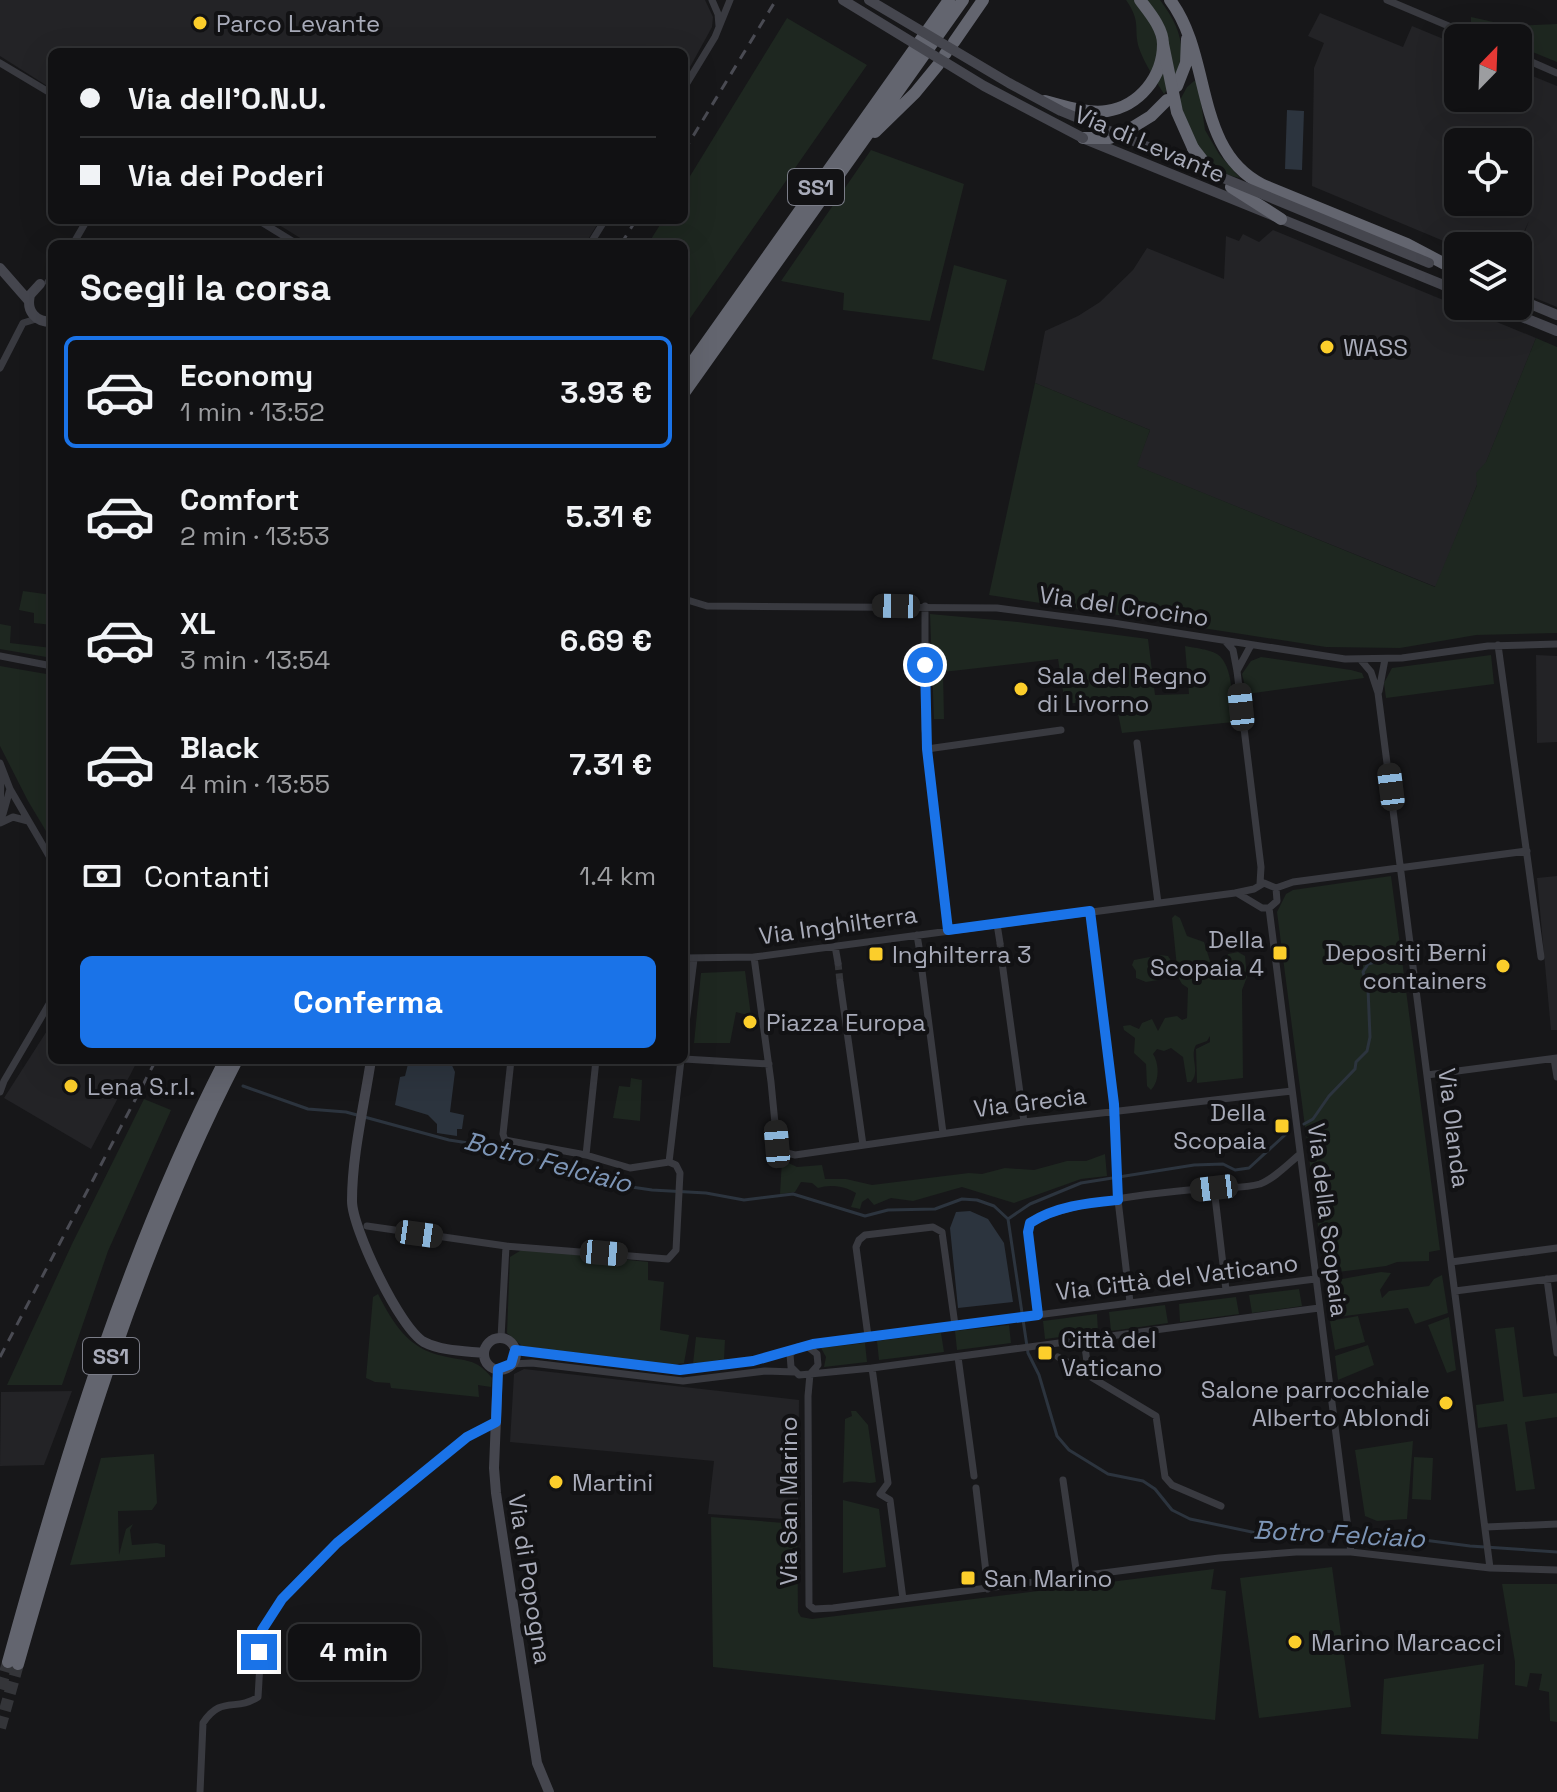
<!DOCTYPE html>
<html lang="it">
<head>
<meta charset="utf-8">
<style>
	:root { --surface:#111113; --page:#1e1f21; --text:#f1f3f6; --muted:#9c9da0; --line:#303133; --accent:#1a73e8 }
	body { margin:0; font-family:"Space Grotesk",sans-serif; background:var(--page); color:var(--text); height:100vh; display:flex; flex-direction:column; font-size:30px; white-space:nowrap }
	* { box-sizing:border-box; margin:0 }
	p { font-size:26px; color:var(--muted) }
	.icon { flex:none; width:44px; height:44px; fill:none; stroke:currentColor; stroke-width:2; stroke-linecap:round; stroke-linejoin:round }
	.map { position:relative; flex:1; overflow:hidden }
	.side { position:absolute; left:48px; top:240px; width:640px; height:824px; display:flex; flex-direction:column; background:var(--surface); border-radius:12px; box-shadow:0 8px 32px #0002,0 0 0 2px var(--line) }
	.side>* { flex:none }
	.guide { position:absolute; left:48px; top:48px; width:640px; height:176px; border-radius:12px; box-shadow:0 8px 32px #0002,0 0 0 2px var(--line); display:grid; align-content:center; height:176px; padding:0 32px; background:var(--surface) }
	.needle { width:52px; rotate:23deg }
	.buttons { position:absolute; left:1444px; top:24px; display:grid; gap:16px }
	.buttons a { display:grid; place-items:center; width:88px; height:88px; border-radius:12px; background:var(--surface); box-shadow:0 8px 32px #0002,0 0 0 2px var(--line); font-size:40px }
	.end { position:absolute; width:36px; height:36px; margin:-18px; border:10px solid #1a73e8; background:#fff; box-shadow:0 0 0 4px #fff }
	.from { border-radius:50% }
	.bubble { position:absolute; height:56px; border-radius:12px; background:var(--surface); box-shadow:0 8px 32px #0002,0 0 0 2px var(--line); font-size:26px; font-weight:800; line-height:56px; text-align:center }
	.car { position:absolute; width:24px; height:48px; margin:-24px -12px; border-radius:10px; box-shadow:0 0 6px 2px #0007; background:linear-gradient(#222 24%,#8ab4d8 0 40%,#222 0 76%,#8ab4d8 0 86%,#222 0) }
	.guide b { display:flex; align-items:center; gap:28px; height:76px; font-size:30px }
	.guide b+b { border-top:2px solid var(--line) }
	.guide i { width:20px; height:20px; background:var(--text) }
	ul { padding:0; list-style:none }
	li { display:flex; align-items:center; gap:24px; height:112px; margin:0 16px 12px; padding:0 16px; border:4px solid transparent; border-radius:12px }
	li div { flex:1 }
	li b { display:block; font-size:30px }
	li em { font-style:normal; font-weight:800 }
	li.active { border-color:var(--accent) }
	li>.icon { width:72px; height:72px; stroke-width:1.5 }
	h2 { padding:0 32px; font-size:36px; line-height:96px }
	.pay { display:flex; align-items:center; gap:20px; height:88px; padding:0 32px; font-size:30px }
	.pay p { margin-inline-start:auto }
	.button { display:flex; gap:16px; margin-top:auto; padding:16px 32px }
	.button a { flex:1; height:92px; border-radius:12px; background:var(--accent); color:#fff; font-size:32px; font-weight:800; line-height:92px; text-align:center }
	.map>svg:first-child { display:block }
	.built { fill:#232326; fill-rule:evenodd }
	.green { fill:#1e2720 }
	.water { fill:#2c343e }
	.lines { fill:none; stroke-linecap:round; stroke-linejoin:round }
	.stream { stroke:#2c343e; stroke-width:3 }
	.street-tunnel { stroke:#343539; stroke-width:7; stroke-dasharray:7 3.5; stroke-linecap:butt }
	.highway-tunnel { stroke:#343539; stroke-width:12; stroke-dasharray:12 6; stroke-linecap:butt }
	.street { stroke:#393a40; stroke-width:7 }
	.secondary { stroke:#45464e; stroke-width:10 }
	.highway { stroke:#63656f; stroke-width:12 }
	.rail { stroke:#4a4b53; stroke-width:3; stroke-dasharray:10 8; stroke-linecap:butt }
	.secondary-bridge { stroke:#45464e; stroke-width:10 }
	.highway-bridge { stroke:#63656f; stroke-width:12 }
	.route { stroke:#1a73e8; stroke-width:10 }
	.poi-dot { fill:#fcce2b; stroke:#121214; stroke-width:3 }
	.labels { text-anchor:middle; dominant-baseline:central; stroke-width:8; stroke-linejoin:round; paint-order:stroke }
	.shield { fill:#121214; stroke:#7b7d88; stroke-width:2 }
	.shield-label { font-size:22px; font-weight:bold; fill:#a8abb9 }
	.poi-label { font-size:24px; fill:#a8abb9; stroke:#121214; text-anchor:start }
	.street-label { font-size:24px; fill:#a8abb9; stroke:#121214 }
	.water-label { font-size:26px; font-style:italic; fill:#7d95b6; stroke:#121214 }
</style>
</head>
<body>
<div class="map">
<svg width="1557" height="1792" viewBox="0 0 1557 1792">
	<rect width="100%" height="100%" fill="#171719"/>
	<path class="built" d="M0 0H705L713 17 712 27 684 78V52H52V89L0 56Z
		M1320 13 1403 47 1412 26 1458 45V98H1518V70L1557 86V307L1518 291V249L1529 221 1517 246 1458 247 1312 186 1314 68 1324 43 1308 36ZM1458 142H1518V202H1458Z
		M271 220H600L585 244H310Z
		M1273 230 1536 338 1436 587 1136 466 1150 430 1035 383 1045 331 1078 316 1100 302 1133 270 1147 248 1224 279 1226 236 1239 241 1243 234 1259 242Z
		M1536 655 1557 656V742L1537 743Z
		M1557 876V1030H1551L1537 878Z
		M52 1023V1060H138L91 1149 4 1098Z
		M524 1369 799 1400 798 1520 708 1514 714 1461 510 1442 514 1374Z
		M72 1391 44 1465 0 1466 1 1392Z"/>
	<path class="green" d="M1126 0H1160C1185 33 1190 60 1164 94 1155 79 1145 65 1139 48 1133 28 1142 23 1126 0Z
		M1471 17 1511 26 1557 24V62L1518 46V38H1498L1471 27Z
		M787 18 867 65 684 327V244H648L663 220H684V186Z
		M1194 81 1198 82 1205 130 1219 154 1240 178C1232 176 1222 174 1216 168 1196 152 1186 124 1180 100L1187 87Z
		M871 150 964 184 930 321 843 310 844 293 781 281Z
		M954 265 1007 280 984 371 932 359Z
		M1536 338 1557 347V633L1476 635 1400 648 1326 647 989 595 1035 383 1150 430 1137 466 1435 587 1477 485 1476 473 1486 462Z
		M23 591 52 595V625L34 623V613L19 610Z
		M930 614 1018 622 1148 639 1155 695 1189 694 1185 646C1195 648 1208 649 1217 654 1234 665 1232 703 1234 722L1122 733 1115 699 1065 704 1058 659 943 672 944 719H934Z
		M0 624 11 626 10 643 52 648V658L0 649Z
		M1491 655 1494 684 1386 698 1384 683 1392 668Z
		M1261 657 1351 670 1362 673 1364 678 1247 694 1242 674 1251 661Z
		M0 666 52 675V841L28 801 0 746Z
		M1391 876 1440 1250 1429 1252V1261L1397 1262 1386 1266 1330 1273 1324 1272 1277 912 1286 894 1293 890Z
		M1175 915 1180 918 1187 936 1204 942 1211 964 1225 968 1229 965 1226 960 1228 954 1238 952 1245 956 1247 977 1242 990 1243 1078 1197 1083 1196 1049 1210 1042V1036L1207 1041 1196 1045C1189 1057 1201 1071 1191 1082H1187L1183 1057 1171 1048 1164 1051 1157 1049 1153 1054C1159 1063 1160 1081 1151 1090L1147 1086 1146 1064 1134 1053 1135 1038 1124 1030 1123 1026 1130 1025 1139 1029 1142 1023 1152 1019 1158 1031 1165 1018 1177 1016 1182 1020 1187 1018 1188 988 1182 984 1178 977 1172 918Z
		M1160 955 1168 956 1173 964 1169 973 1162 975 1158 980 1146 982 1136 978V971L1132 965 1134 960Z
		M745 971 751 1016 736 1012 730 1043H694L701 973Z
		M631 1078 642 1080 640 1121 613 1118 619 1086 630 1087Z
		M144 1099 171 1110 108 1251 62 1385H7L72 1244Z
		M1105 1154 1107 1176 1081 1179 1014 1203 962 1187 913 1201 891 1198 874 1205 868 1198 862 1202 860 1209 851 1207 856 1193C845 1186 830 1184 818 1188L812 1183 801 1182 795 1192 780 1194 782 1160 797 1167 822 1165 825 1179H846L872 1185 969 1173 982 1174 1005 1168 1034 1170 1067 1161H1086Z
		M523 1249 648 1262V1280L664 1282 660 1330 689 1335 684 1363 672 1365 522 1346 507 1333 510 1257Z
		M1381 1272 1391 1273 1380 1290 1382 1298 1389 1291 1429 1286 1434 1279 1442 1275 1448 1313 1415 1324 1408 1308 1329 1318 1325 1282Z
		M1299 1289 1302 1306 1252 1313 1249 1295Z
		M378 1294C393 1323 408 1349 443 1356 466 1362 475 1357 492 1378L491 1387 478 1385 479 1397 391 1388 390 1383 375 1382 366 1378 373 1297Z
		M1236 1297 1239 1314 1180 1322 1179 1304Z
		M1165 1305 1168 1323 1111 1331 1109 1312Z
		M1097 1314 1098 1332 1045 1339 1043 1321Z
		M1358 1316 1365 1342 1335 1350 1330 1321Z
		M1449 1317 1456 1370 1447 1373 1428 1325Z
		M1009 1325 1011 1343 957 1350 955 1331Z
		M1514 1327 1523 1397 1557 1393V1417L1525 1422 1535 1489 1516 1491 1507 1424 1478 1428 1476 1405 1504 1401 1495 1329Z
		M941 1333 944 1352 879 1360 877 1341Z
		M696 1337 725 1340 724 1359 693 1364Z
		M865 1343 867 1362 824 1367 826 1357 821 1348Z
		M1368 1345 1374 1365 1338 1380 1335 1356Z
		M851 1411H856L868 1425 876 1482C866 1485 856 1479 843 1483L845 1419 852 1416Z
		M1413 1441 1407 1519 1377 1521 1365 1516 1355 1450Z
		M154 1454 157 1503 152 1510 118 1511 119 1555 126 1529 133 1524 130 1530 132 1545 157 1543 165 1545V1557L70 1565 101 1458Z
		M1414 1457 1433 1458 1431 1500 1412 1499Z
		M843 1500 879 1509 886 1567 843 1573Z
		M711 1517 797 1524 798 1612 801 1617 812 1619 1214 1569 1211 1589 1226 1591 1215 1720 713 1667Z
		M1332 1567 1351 1707 1259 1718 1240 1578Z
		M1502 1584H1557V1722L1550 1721 1549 1692 1539 1690 1542 1674 1530 1673 1527 1687 1515 1685V1662Z
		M1484 1664 1478 1739 1381 1734 1384 1679Z"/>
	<path class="water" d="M1287 110 1304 111 1302 170 1285 169Z
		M409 1060 450 1061 455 1072 450 1112 464 1115 462 1129H457V1136L437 1133V1124L428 1115 395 1105 400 1077 405 1076Z
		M970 1211 988 1219 1004 1243 1013 1302 958 1308 950 1228 956 1212Z"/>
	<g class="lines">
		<path class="stream" d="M243 1086 308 1109 346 1112 449 1140 501 1148 611 1184 652 1190 706 1193 744 1200 793 1194 865 1216 888 1210 935 1209 962 1199 977 1200 994 1206 1008 1219 1028 1353 1039 1375 1057 1436 1069 1450 1108 1474 1143 1481 1155 1489 1172 1510 1190 1519 1276 1537 1305 1531 1362 1532 1470 1546 1557 1552
			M1304 1124 1313 1119 1329 1096 1355 1069 1356 1062 1367 1051 1370 1037 1368 989 1363 972 1368 964 1393 957
			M1008 1219 1030 1204 1081 1183 1194 1165 1223 1164 1235 1170 1249 1168 1286 1134"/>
		<path class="street-tunnel" d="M1000 943 1002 962
			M920 953 922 971
			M838 963 840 982"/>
		<path class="highway-tunnel" d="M0 1689 8 1662
			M0 1728 18 1664"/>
		<path class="street" d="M712 0 718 14 719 26
			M1387 0 1477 38
			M1518 56 1557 73
			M0 63 52 94
			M684 88 715 37 730 0
			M258 220 297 244
			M73 244 87 220
			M590 244 605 220
			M48 282 52 277
			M0 368 23 323 36 319
			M684 599 707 606 997 608 1113 623 1345 659 1402 658 1488 646 1557 644
			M925 606V729L948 930
			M1226 642 1233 650 1237 671 1261 867 1260 884
			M1498 645 1541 957
			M0 656 52 666
			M1360 659 1371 672 1378 693 1490 1568
			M1237 671 1251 645
			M1379 691 1385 659
			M1137 743 1158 903
			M927 749 1061 730
			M0 763 10 789 52 861
			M3 814 10 789
			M0 823 1 769
			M0 823 13 817 28 821
			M1276 888 1293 882 1527 851
			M1237 893 1262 908H1269
			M1269 908 1351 1552
			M1269 908 1277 901 1276 888
			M1090 911 1116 1118 1118 1200 1130 1302
			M997 924 1000 943
			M917 935 920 953
			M835 946 838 963
			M754 957 771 1082 777 1144C781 1151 786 1153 795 1155L1024 1122 1292 1091
			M684 958 754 957 1235 893 1254 889 1264 883 1276 888
			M1002 962 1024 1122
			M922 971 943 1133
			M840 982 863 1145
			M684 1039 694 959
			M684 1059 769 1064
			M1554 1059 1557 1077
			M511 1060 503 1134 505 1140 586 1155 630 1168 669 1162 681 1060
			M1427 1075 1557 1058
			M0 1092 4 1081 52 999
			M586 1155 596 1060
			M1214 1188 1226 1290
			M367 1226 506 1246 501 1338
			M506 1246 668 1259 676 1250 680 1173 676 1165 669 1162
			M1451 1262 1557 1248
			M1547 1279 1557 1353
			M1455 1291 1557 1278
			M1319 1308 872 1368 810 1374 808 1396 809 1605 814 1609 833 1608 1219 1558 1296 1552H1351L1490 1568 1557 1570
			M1038 1315 1028 1228C1042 1203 1186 1189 1217 1188 1232 1187 1246 1188 1260 1184 1275 1178 1287 1165 1299 1155
			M868 1336 856 1247 859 1240 865 1235 933 1227 942 1232 955 1325
			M1084 1340 1088 1369 1091 1377 1156 1416 1165 1477 1172 1485 1221 1506
			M807 1346 817 1354 818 1365 810 1374 799 1375 791 1367 790 1354 798 1347 813 1344 1315 1279
			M515 1350 680 1370 753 1361 796 1348
			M958 1357 974 1476
			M1058 1357 1089 1373
			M511 1364 532 1363 683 1381 765 1371 795 1372
			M872 1368 888 1483 880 1494 890 1500 903 1599
			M1063 1480 1077 1576
			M976 1488 988 1589
			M1486 1527 1557 1524
			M200 1792 203 1723C221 1695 236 1712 258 1697L262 1630 282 1599 337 1543 467 1437 496 1422"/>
		<path class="secondary" d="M1085 139 1458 291
			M0 268 28 300
			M40 284 30 295C26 311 35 322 52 322
			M1518 299 1557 315
			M1495 306 1557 331
			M371 1060C364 1106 352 1155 352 1201 352 1228 400 1329 424 1342 441 1351 465 1351 484 1353
			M484 1354a16 16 0 1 1 32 0a16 16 0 1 1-32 0Z
			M498 1369 494 1468 496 1493 537 1763 549 1792"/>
		<path class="highway" d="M1170 0C1213 57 1193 150 1263 185L1407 244 1458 271
			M954 42 983 0
			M945 54 946 53
			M1177 86 1186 63 1187 39
			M1045 101C1064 106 1087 114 1107 111 1139 106 1163 77 1163 44 1163 28 1149 12 1140 0
			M875 132 915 93 938 65
			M1125 132 1151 116 1167 100
			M1083 138H1110
			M1193 148 1207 166
			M1231 187 1281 219
			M684 374 949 0
			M684 393 963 0
			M8 1662C65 1455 127 1251 225 1060
			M18 1664C77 1458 138 1252 237 1060"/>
		<path class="rail" d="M684 151 776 0
			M621 244 636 220
			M0 1357 156 1060"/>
		<path class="secondary-bridge" d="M843 0 984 86 1083 138
			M869 0 1009 83 1061 111 1429 263"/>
		<path class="highway-bridge" d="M1163 44 1177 112 1193 148"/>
	</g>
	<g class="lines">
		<path class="route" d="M259 1652 262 1630 282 1599 337 1543 467 1437 496 1422 498 1369 511 1364 515 1350 680 1370 753 1361 813 1344 1038 1315 1028 1232 1030 1223C1056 1206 1088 1203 1118 1200L1114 1104 1090 911 948 930 927 749 925 665"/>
	</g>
	<g class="poi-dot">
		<circle cx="200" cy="23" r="8"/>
		<circle cx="1327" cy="347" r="8"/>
		<circle cx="1021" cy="689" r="8"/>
		<rect x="1272" y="945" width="16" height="16" rx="4"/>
		<rect x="868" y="946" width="16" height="16" rx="4"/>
		<circle cx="1503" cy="966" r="8"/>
		<circle cx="750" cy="1022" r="8"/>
		<circle cx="71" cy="1086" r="8"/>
		<rect x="1274" y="1118" width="16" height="16" rx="4"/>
		<rect x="1037" y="1345" width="16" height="16" rx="4"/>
		<circle cx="1446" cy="1403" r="8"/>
		<circle cx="556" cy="1482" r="8"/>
		<rect x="960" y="1570" width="16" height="16" rx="4"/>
		<circle cx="1295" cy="1642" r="8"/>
	</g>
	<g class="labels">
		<g class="shield">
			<rect x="788" y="169" width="56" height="36" rx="6"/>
			<rect x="83" y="1338" width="56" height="36" rx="6"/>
		</g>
		<g class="shield-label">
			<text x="816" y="187">SS1</text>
			<text x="111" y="1356">SS1</text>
		</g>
		<g class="poi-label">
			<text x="216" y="23">Parco Levante</text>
			<text x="1343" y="347">WASS</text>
			<text x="1037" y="675">Sala del Regno<tspan x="1037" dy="28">di Livorno</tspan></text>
			<text x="1264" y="939" text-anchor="end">Della<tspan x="1264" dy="28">Scopaia 4</tspan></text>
			<text x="1487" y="952" text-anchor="end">Depositi Berni<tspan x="1487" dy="28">containers</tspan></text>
			<text x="892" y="954">Inghilterra 3</text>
			<text x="766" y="1022">Piazza Europa</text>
			<text x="87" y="1086">Lena S.r.l.</text>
			<text x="1266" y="1112" text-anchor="end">Della<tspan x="1266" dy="28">Scopaia</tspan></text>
			<text x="1061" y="1339">Città del<tspan x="1061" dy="28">Vaticano</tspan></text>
			<text x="1430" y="1389" text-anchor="end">Salone parrocchiale<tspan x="1430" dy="28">Alberto Ablondi</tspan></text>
			<text x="572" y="1482">Martini</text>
			<text x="984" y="1578">San Marino</text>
			<text x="1311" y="1642">Marino Marcacci</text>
		</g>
		<g class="street-label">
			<text transform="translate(1150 144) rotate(23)">Via di Levante</text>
			<text transform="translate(1124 606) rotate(8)">Via del Crocino</text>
			<text transform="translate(838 925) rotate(-8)">Via Inghilterra</text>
			<text transform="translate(1030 1102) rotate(-7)">Via Grecia</text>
			<text transform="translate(1454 1128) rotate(83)">Via Olanda</text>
			<text transform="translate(1328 1220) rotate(83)">Via della Scopaia</text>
			<text transform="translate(1177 1277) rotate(-7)">Via Città del Vaticano</text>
			<text transform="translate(788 1501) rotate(-90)">Via San Marino</text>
			<text transform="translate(530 1579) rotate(81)">Via di Popogna</text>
		</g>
		<g class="water-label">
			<text transform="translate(548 1162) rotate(15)">Botro Felciaio</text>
			<text transform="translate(1339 1534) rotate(3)">Botro Felciaio</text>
		</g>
	</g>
</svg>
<div class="buttons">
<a><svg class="needle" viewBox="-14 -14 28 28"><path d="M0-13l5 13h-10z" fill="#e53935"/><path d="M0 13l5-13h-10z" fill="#9c9da0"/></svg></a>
<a><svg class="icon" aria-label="locate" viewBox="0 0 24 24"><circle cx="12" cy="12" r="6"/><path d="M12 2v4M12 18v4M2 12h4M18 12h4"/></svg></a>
<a><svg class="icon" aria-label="layers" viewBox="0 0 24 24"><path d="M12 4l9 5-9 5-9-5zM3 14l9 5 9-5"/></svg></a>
</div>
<i class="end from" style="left:925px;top:665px"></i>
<i class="end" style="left:259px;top:1652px"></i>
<div class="bubble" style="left:288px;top:1624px;width:132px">4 min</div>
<i class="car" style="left:896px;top:606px;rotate:271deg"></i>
<i class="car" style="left:1241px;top:707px;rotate:354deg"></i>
<i class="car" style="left:1391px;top:787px;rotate:353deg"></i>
<i class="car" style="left:777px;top:1144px;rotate:355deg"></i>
<i class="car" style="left:1214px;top:1188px;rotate:263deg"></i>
<i class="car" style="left:419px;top:1234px;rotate:98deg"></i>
<i class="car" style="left:604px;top:1253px;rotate:95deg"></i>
<div class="guide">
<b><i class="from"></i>Via dell'O.N.U.</b>
<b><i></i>Via dei Poderi</b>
</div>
<section class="side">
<h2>Scegli la corsa</h2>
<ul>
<li class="active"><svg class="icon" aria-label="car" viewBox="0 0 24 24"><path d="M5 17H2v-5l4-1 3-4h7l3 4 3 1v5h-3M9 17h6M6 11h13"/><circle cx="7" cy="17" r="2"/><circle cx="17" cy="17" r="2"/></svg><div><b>Economy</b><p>1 min · 13:52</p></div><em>3.93 €</em></li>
<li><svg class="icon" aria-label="car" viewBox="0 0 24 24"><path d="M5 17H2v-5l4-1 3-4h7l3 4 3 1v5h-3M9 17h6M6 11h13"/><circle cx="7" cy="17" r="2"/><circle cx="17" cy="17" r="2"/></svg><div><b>Comfort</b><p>2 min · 13:53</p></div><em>5.31 €</em></li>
<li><svg class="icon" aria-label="car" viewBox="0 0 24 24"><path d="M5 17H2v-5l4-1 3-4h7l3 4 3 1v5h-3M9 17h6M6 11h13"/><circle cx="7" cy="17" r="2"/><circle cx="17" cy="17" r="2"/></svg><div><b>XL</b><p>3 min · 13:54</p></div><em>6.69 €</em></li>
<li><svg class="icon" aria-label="car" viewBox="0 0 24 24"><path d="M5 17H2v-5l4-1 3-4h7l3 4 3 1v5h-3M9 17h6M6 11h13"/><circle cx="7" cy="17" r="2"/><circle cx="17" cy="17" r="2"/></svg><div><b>Black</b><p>4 min · 13:55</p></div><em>7.31 €</em></li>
</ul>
<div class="pay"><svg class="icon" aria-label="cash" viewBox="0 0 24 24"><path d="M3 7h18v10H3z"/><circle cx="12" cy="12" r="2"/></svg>Contanti<p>1.4 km</p></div>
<div class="button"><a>Conferma</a></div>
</section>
</div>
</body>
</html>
